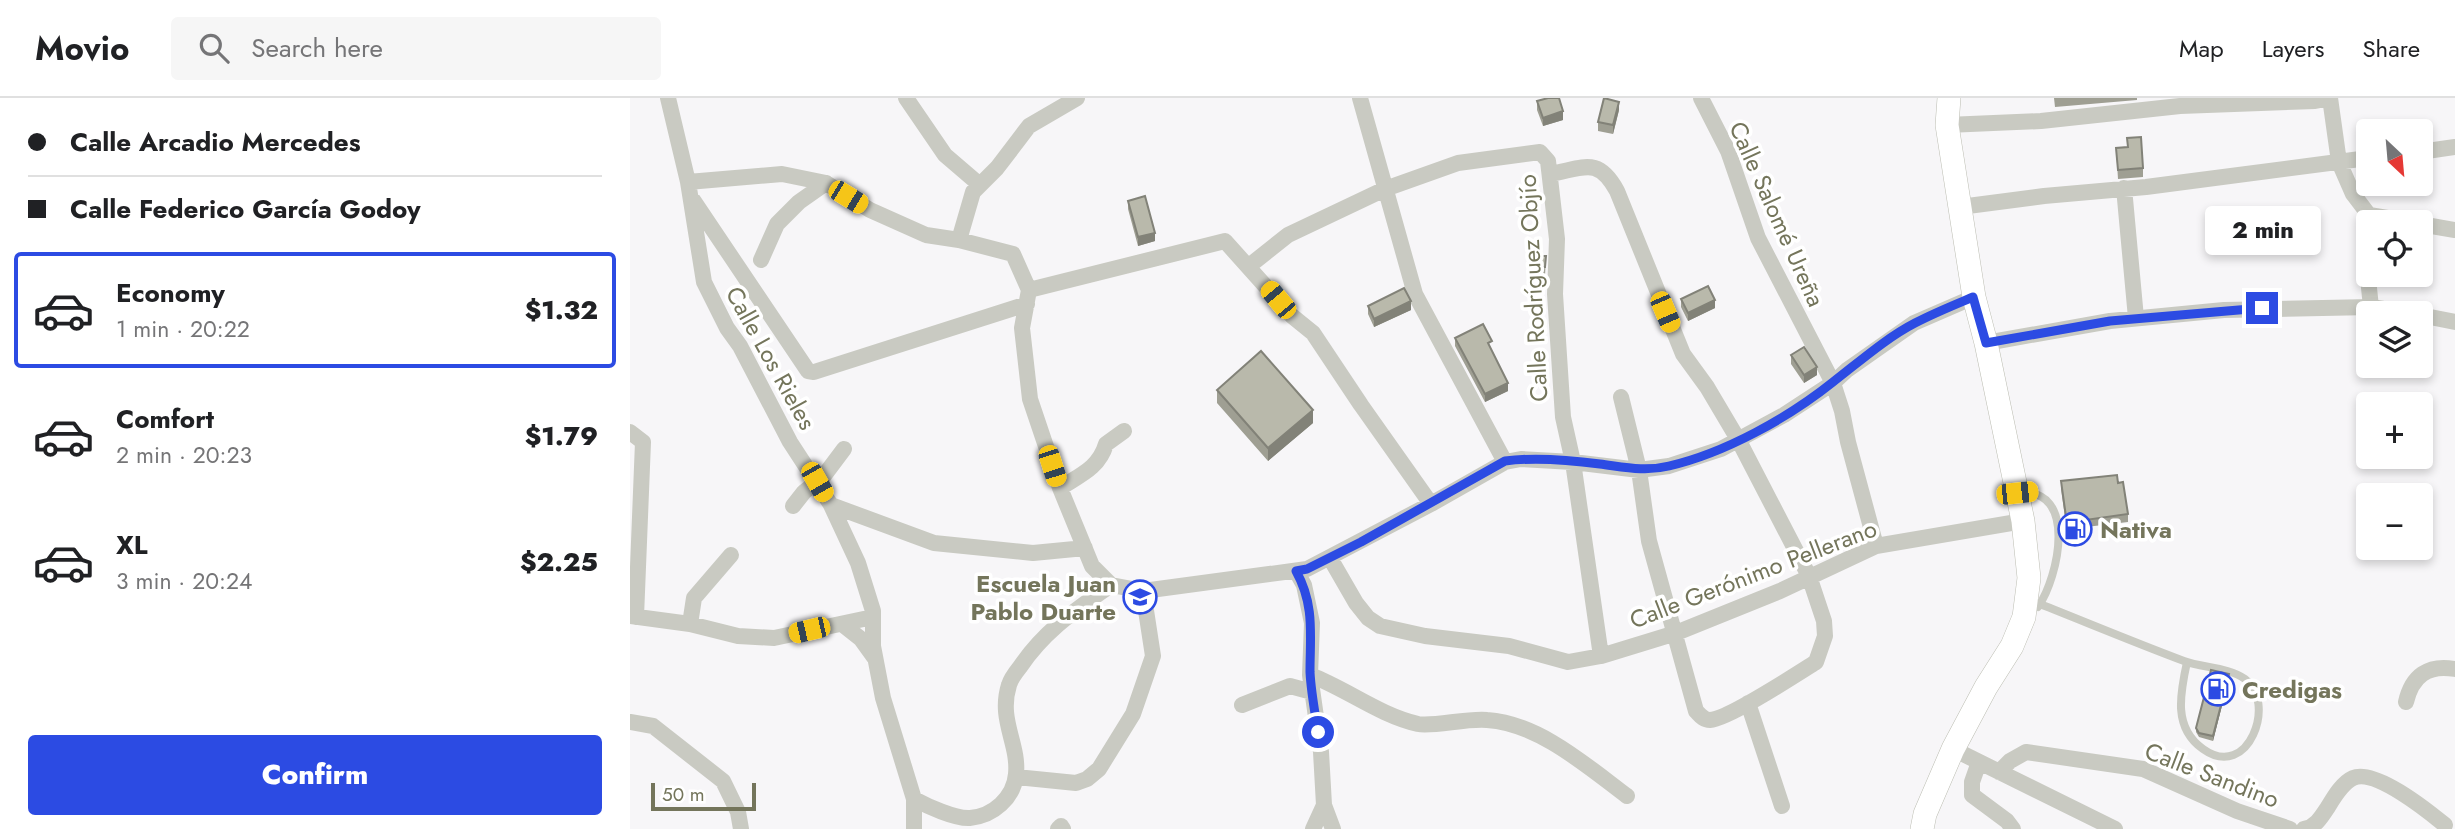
<!DOCTYPE html>
<html lang="en">
<head>
<meta charset="utf-8">
<style>
	:root { --surface:#fff; --page:#f6f6f6; --text:#202124; --muted:#757577; --line:#e0e0e0; --accent:#2c4be3 }
	body { margin:0; font-family:Jost,sans-serif; background:var(--page); color:var(--text); height:100vh; display:flex; flex-direction:column; font-size:26px; white-space:nowrap }
	* { box-sizing:border-box; margin:0 }
	p { font-size:23px; color:var(--muted) }
	.icon { flex:none; width:38px; height:38px; fill:none; stroke:currentColor; stroke-width:2; stroke-linecap:round; stroke-linejoin:round }
	.map { position:relative; flex:1; overflow:hidden }
	.sheet { display:flex; flex-direction:column; background:var(--surface); width:630px }
	.sheet>* { flex:none }
	.banner { display:grid; align-content:center; height:154px; padding:0 28px; background:var(--surface) }
	.needle { width:46px; rotate:154deg }
	.fabs { position:absolute; left:1726px; top:21px; display:grid; gap:14px }
	.fabs a { display:grid; place-items:center; width:77px; height:77px; border-radius:7px; background:var(--surface); box-shadow:0 4px 10px #0003; font-size:35px }
	.scale { position:absolute; left:21px; bottom:18px; width:105px; box-sizing:border-box; padding-left:7px; border:4px solid #74755b; border-top:0; font-size:19px; line-height:24px; white-space:nowrap; color:#74755b; -webkit-text-stroke:5px #fff; paint-order:stroke }
	.end { position:absolute; width:32px; height:32px; margin:-16px; border:9px solid #2c4be3; background:#fff; box-shadow:0 0 0 4px #fff }
	.from { border-radius:50% }
	.bubble { position:absolute; height:49px; border-radius:7px; background:var(--surface); box-shadow:0 4px 10px #0003; font-size:23px; font-weight:800; line-height:49px; text-align:center }
	.car { position:absolute; width:21px; height:42px; margin:-21px -10px; border-radius:9px; box-shadow:0 0 5px 2px #0007; background:linear-gradient(#f5c518 24%,#345 0 40%,#f5c518 0 76%,#345 0 86%,#f5c518 0) }
	.banner b { display:flex; align-items:center; gap:24px; height:66px; font-size:26px }
	.banner b+b { border-top:2px solid var(--line) }
	.banner i { width:18px; height:18px; background:var(--text) }
	ul { padding:0; list-style:none }
	li { display:flex; align-items:center; gap:21px; height:116px; margin:0 14px 10px; padding:0 14px; border:4px solid transparent; border-radius:7px }
	li div { flex:1 }
	li b { display:block; font-size:26px }
	li em { font-style:normal; font-weight:800 }
	li.active { border-color:var(--accent) }
	li>.icon { width:63px; height:63px; stroke-width:1.5 }
	.action { display:flex; gap:14px; margin-top:auto; padding:14px 28px }
	.action a { flex:1; height:80px; border-radius:7px; background:var(--accent); color:#fff; font-size:28px; font-weight:800; line-height:80px; text-align:center }
	header { display:flex; align-items:center; gap:42px; box-sizing:border-box; height:98px; padding:0 35px; background:var(--surface); border-bottom:2px solid var(--line) }
	header strong { font-size:33px }
	nav { display:flex; gap:38px; margin-inline-start:auto; font-size:24px }
	.search { width:490px; height:63px; background:var(--page); display:flex; align-items:center; gap:18px; box-sizing:border-box; padding:0 24px; border-radius:7px; color:var(--muted); font-size:26px }
	main { display:flex; flex:1; min-height:0 }
	.map>svg:first-child { display:block }
	.lines { fill:none; stroke-linecap:round; stroke-linejoin:round }
	.secondary-casing { stroke:#bcbdb2; stroke-width:24 }
	.lane { stroke:#c9cac2; stroke-width:8 }
	.street { stroke:#c9cac2; stroke-width:16 }
	.secondary { stroke:#fff; stroke-width:23 }
	.wall { fill:#9f9f93 }
	.shaded-wall { fill:#828278 }
	.building { fill:#b9b9ab; stroke:#828278; stroke-width:2 }
	.route { stroke:#2c4be3; stroke-width:9 }
	.labels { text-anchor:middle; dominant-baseline:central; stroke-width:7; stroke-linejoin:round; paint-order:stroke }
	.street-label { font-size:24px; fill:#74755b; stroke:#fff }
	.poi-label { font-size:24px; font-weight:bold; fill:#74755b; stroke:#fff; text-anchor:start }
</style>
</head>
<body>
<header>
<strong>Movio</strong>
<div class="search"><svg class="icon" aria-label="search" viewBox="0 0 24 24"><circle cx="10" cy="10" r="6"/><path d="M15 15l6 6"/></svg>Search here</div>
<nav><a>Map</a><a>Layers</a><a>Share</a></nav>
</header>
<main>
<section class="sheet">
<div class="banner">
<b><i class="from"></i>Calle Arcadio Mercedes</b>
<b><i></i>Calle Federico García Godoy</b>
</div>
<ul>
<li class="active"><svg class="icon" aria-label="car" viewBox="0 0 24 24"><path d="M5 17H2v-5l4-1 3-4h7l3 4 3 1v5h-3M9 17h6M6 11h13"/><circle cx="7" cy="17" r="2"/><circle cx="17" cy="17" r="2"/></svg><div><b>Economy</b><p>1 min · 20:22</p></div><em>$1.32</em></li>
<li><svg class="icon" aria-label="car" viewBox="0 0 24 24"><path d="M5 17H2v-5l4-1 3-4h7l3 4 3 1v5h-3M9 17h6M6 11h13"/><circle cx="7" cy="17" r="2"/><circle cx="17" cy="17" r="2"/></svg><div><b>Comfort</b><p>2 min · 20:23</p></div><em>$1.79</em></li>
<li><svg class="icon" aria-label="car" viewBox="0 0 24 24"><path d="M5 17H2v-5l4-1 3-4h7l3 4 3 1v5h-3M9 17h6M6 11h13"/><circle cx="7" cy="17" r="2"/><circle cx="17" cy="17" r="2"/></svg><div><b>XL</b><p>3 min · 20:24</p></div><em>$2.25</em></li>
</ul>
<div class="action"><a>Confirm</a></div>
</section>
<div class="map">
<svg width="1825" height="731" viewBox="0 0 1825 731">
	<rect width="100%" height="100%" fill="#f7f6f8"/>
	<g class="lines">
		<defs>
			<path id="secondary" d="M1292 731 1295 716 1323 651 1356 589 1382 548 1394 519 1399 480 1393 423 1356 245 1344 199 1317 27 1319 0"/>
		</defs>
		<use href="#secondary" class="secondary-casing"/>
		<path class="lane" d="M1389 395C1448 389 1429 479 1408 509
			M1410 506C1458 525 1506 545 1554 563 1573 570 1598 569 1615 581 1647 603 1619 684 1573 651 1543 630 1550 596 1557 564"/>
		<path class="street" d="M38 0 58 84 74 184 97 230 110 248 160 344 201 407 228 465 243 513V548L253 600 284 701V731
			M276 0 315 57 350 87
			M730 0 785 196 875 364
			M1071 0 1098 53 1128 140 1203 285 1212 313 1218 344 1246 448
			M1700 0 1709 64 1723 96 1739 117 1782 124
			M1317 27 1411 23 1550 8 1685 3 1700 0
			M1790 54 1825 49
			M920 76C954 70 968 58 987 93L1053 256 1077 289 1109 343 1179 478 1194 523 1195 538 1186 564C1167 576 1098 621 1080 622 1073 622 1070 617 1066 613L1019 443 1009 372 991 299
			M58 84 152 76 196 85 240 112 296 137 329 142 383 156 399 192 392 230 400 301 430 390 462 468 481 487 513 493 677 471 801 406 875 364 891 361 943 364 1009 372 1039 368 1091 351 1154 317 1203 285 1217 272 1284 225 1344 199
			M1494 90 1506 220
			M63 102 178 273 184 274 397 206
			M1330 109 1414 98 1516 89 1738 60
			M1739 117 1734 142 1741 209
			M1790 126 1825 132
			M329 142 343 94 367 70 399 28 447 0
			M131 162 147 126 169 104 196 85
			M619 168 658 137 755 91 828 65 910 54 918 63 927 141 925 196 933 319 943 364 971 558
			M399 192 595 143 662 218 683 235 731 307 801 406
			M1790 217 1825 224
			M1356 245 1480 223 1594 212 1741 209 1778 215
			M0 334 13 344 6 519
			M430 390C450 377 469 370 476 346L494 333
			M201 407 304 445 403 455 455 450
			M163 408 174 394 193 379 214 351
			M700 460 726 505 738 520 750 528 795 538 879 548 938 564 971 558 1046 535 1150 493 1246 448 1393 423
			M666 473 674 487 682 525 680 577 691 654 694 707 703 731
			M0 518 60 526 108 538 144 540 243 519
			M60 526 64 500 101 457
			M212 526 231 541 244 559
			M680 577C717 591 749 617 788 626 803 629 837 620 857 622 908 625 957 668 997 698
			M1776 604C1782 578 1798 566 1825 571
			M1118 605 1152 708
			M612 607 660 588 682 594
			M0 624 23 628 93 683 108 714 111 731
			M1323 651 1485 731
			M1349 664 1342 684V697L1377 723 1383 731
			M1369 674 1380 663 1396 654 1513 671 1607 713 1660 731
			M386 679 446 685 457 681 469 671 503 616 523 558 513 493
			M284 701C297 708 325 721 340 720 363 718 384 700 386 676 389 645 368 622 379 587 381 580 386 574 390 569 415 532 446 512 481 487
			M428 731 431 728 433 731
			M683 731 694 707
			M1674 731C1686 729 1692 718 1698 709 1704 699 1712 685 1723 680 1745 670 1798 713 1815 727"/>
		<use href="#secondary" class="secondary"/>
	</g>
	<path class="wall" d="M1424 0H1507V2L1425 9Z
		M907 3 933 22 913 28 907 12Z
		M989 12 983 36 968 33V24Z
		M1497 40 1513 70V79L1488 81 1486 50 1497 49Z
		M498 103 525 143 508 148 498 111Z
		M901 158H916L915 178H900Z
		M1051 201 1085 210 1058 223 1051 209Z
		M738 208 781 212 744 229 738 216Z
		M825 240 878 293 855 304 825 248Z
		M1161 257 1187 277 1174 285 1161 266Z
		M587 292 683 325 638 363 587 305Z
		M1431 383 1488 385 1498 416V424L1456 429 1457 438 1438 441 1431 391Z
		M1599 580 1583 643 1569 639 1566 634V630Z"/>
	<path class="shaded-wall" d="M989 4V12L983 36V27Z
		M933 13V22L913 28V20Z
		M525 135V143L508 148V139Z
		M1085 202V210L1058 223V215Z
		M781 203V212L744 229V221Z
		M1187 269V277L1174 285V277Z
		M878 285V293L855 304V296Z
		M683 312V325L638 363V350Z
		M1599 576V580L1583 643V638Z"/>
	<path class="building" d="M918 0H929L933 13 913 20 907 3Z
		M974 0 989 4 983 27 968 24Z
		M1511 39 1513 70 1488 72 1486 50 1498 49 1497 40Z
		M515 98 525 135 508 139 498 103Z
		M901 158H916L915 169H900Z
		M1078 188 1085 202 1058 215 1051 201Z
		M774 190 781 203 744 221 738 208Z
		M853 226 862 243 858 245 878 285 855 296 825 240Z
		M1174 249 1187 269 1174 277 1161 257Z
		M631 253 683 312 638 350 587 292Z
		M1487 377 1488 385 1493 384 1498 416 1455 422 1457 430 1438 433 1431 383Z
		M1581 572 1599 576 1583 638 1569 635 1566 630Z"/>
	<g class="lines">
		<path class="route" d="M688 634C685 615 681 594 680 574 680 537 685 507 666 473L677 471 731 444 875 363C905 359 940 362 970 366 994 369 1015 374 1039 368 1095 355 1158 320 1203 284 1229 264 1256 240 1285 225 1304 215 1324 207 1343 199L1356 245 1480 223 1632 210"/>
	</g>
	<defs>
		<symbol id="fuel-ring" viewBox="-11 -11 22 22"><circle r="9.5" fill="#fff" stroke="#2c4be3" stroke-width="1.5"/><path d="M-5.5-6h7V0h2V4h1.3V-2.5L3-4.5l.8-.8L6-3V5H2.5V1h-1V6h-7ZM-4.2-4.7v3.2H.2V-4.7Z" fill="#2c4be3"/></symbol>
		<symbol id="school-ring" viewBox="-11 -11 22 22"><circle r="9.5" fill="#fff" stroke="#2c4be3" stroke-width="1.5"/><path d="M0-5L7-2L0 1L-7-2ZM-4 1L0 2.5L4 1V4Q0 6-4 4Z" fill="#2c4be3"/></symbol>
	</defs>
	<g fill-rule="evenodd">
		<use href="#fuel-ring" x="1426" y="412" width="38" height="38"/>
		<use href="#school-ring" x="491" y="480" width="38" height="38"/>
		<use href="#fuel-ring" x="1569" y="572" width="38" height="38"/>
	</g>
	<g class="labels">
		<g class="street-label">
			<text transform="translate(1147 116) rotate(66)">Calle Salomé Ureña</text>
			<text transform="translate(903 190) rotate(-93)">Calle Rodríguez Objío</text>
			<text transform="translate(141 260) rotate(61)">Calle Los Rieles</text>
			<text transform="translate(1123 476) rotate(-21)">Calle Gerónimo Pellerano</text>
			<text transform="translate(1582 677) rotate(21)">Calle Sandino</text>
		</g>
		<g class="poi-label">
			<text x="1470" y="431">Nativa</text>
			<text x="486" y="485" text-anchor="end">Escuela Juan<tspan x="486" dy="28">Pablo Duarte</tspan></text>
			<text x="1612" y="591">Credigas</text>
		</g>
	</g>
</svg>
<div class="fabs">
<a><svg class="needle" viewBox="-14 -14 28 28"><path d="M0-13l5 13h-10z" fill="#e53935"/><path d="M0 13l5-13h-10z" fill="#757577"/></svg></a>
<a><svg class="icon" aria-label="locate" viewBox="0 0 24 24"><circle cx="12" cy="12" r="6"/><path d="M12 2v4M12 18v4M2 12h4M18 12h4"/></svg></a>
<a><svg class="icon" aria-label="layers" viewBox="0 0 24 24"><path d="M12 4l9 5-9 5-9-5zM3 14l9 5 9-5"/></svg></a>
<a>+</a>
<a>−</a>
</div>
<div class="scale">50 m</div>
<i class="end from" style="left:688px;top:634px"></i>
<i class="end" style="left:1632px;top:210px"></i>
<div class="bubble" style="left:1575px;top:108px;width:116px">2 min</div>
<i class="car" style="left:218px;top:99px;rotate:121deg"></i>
<i class="car" style="left:648px;top:202px;rotate:320deg"></i>
<i class="car" style="left:1035px;top:214px;rotate:157deg"></i>
<i class="car" style="left:422px;top:368px;rotate:162deg"></i>
<i class="car" style="left:187px;top:384px;rotate:150deg"></i>
<i class="car" style="left:1387px;top:395px;rotate:84deg"></i>
<i class="car" style="left:179px;top:532px;rotate:257deg"></i>
</div>
</main>
</body>
</html>
